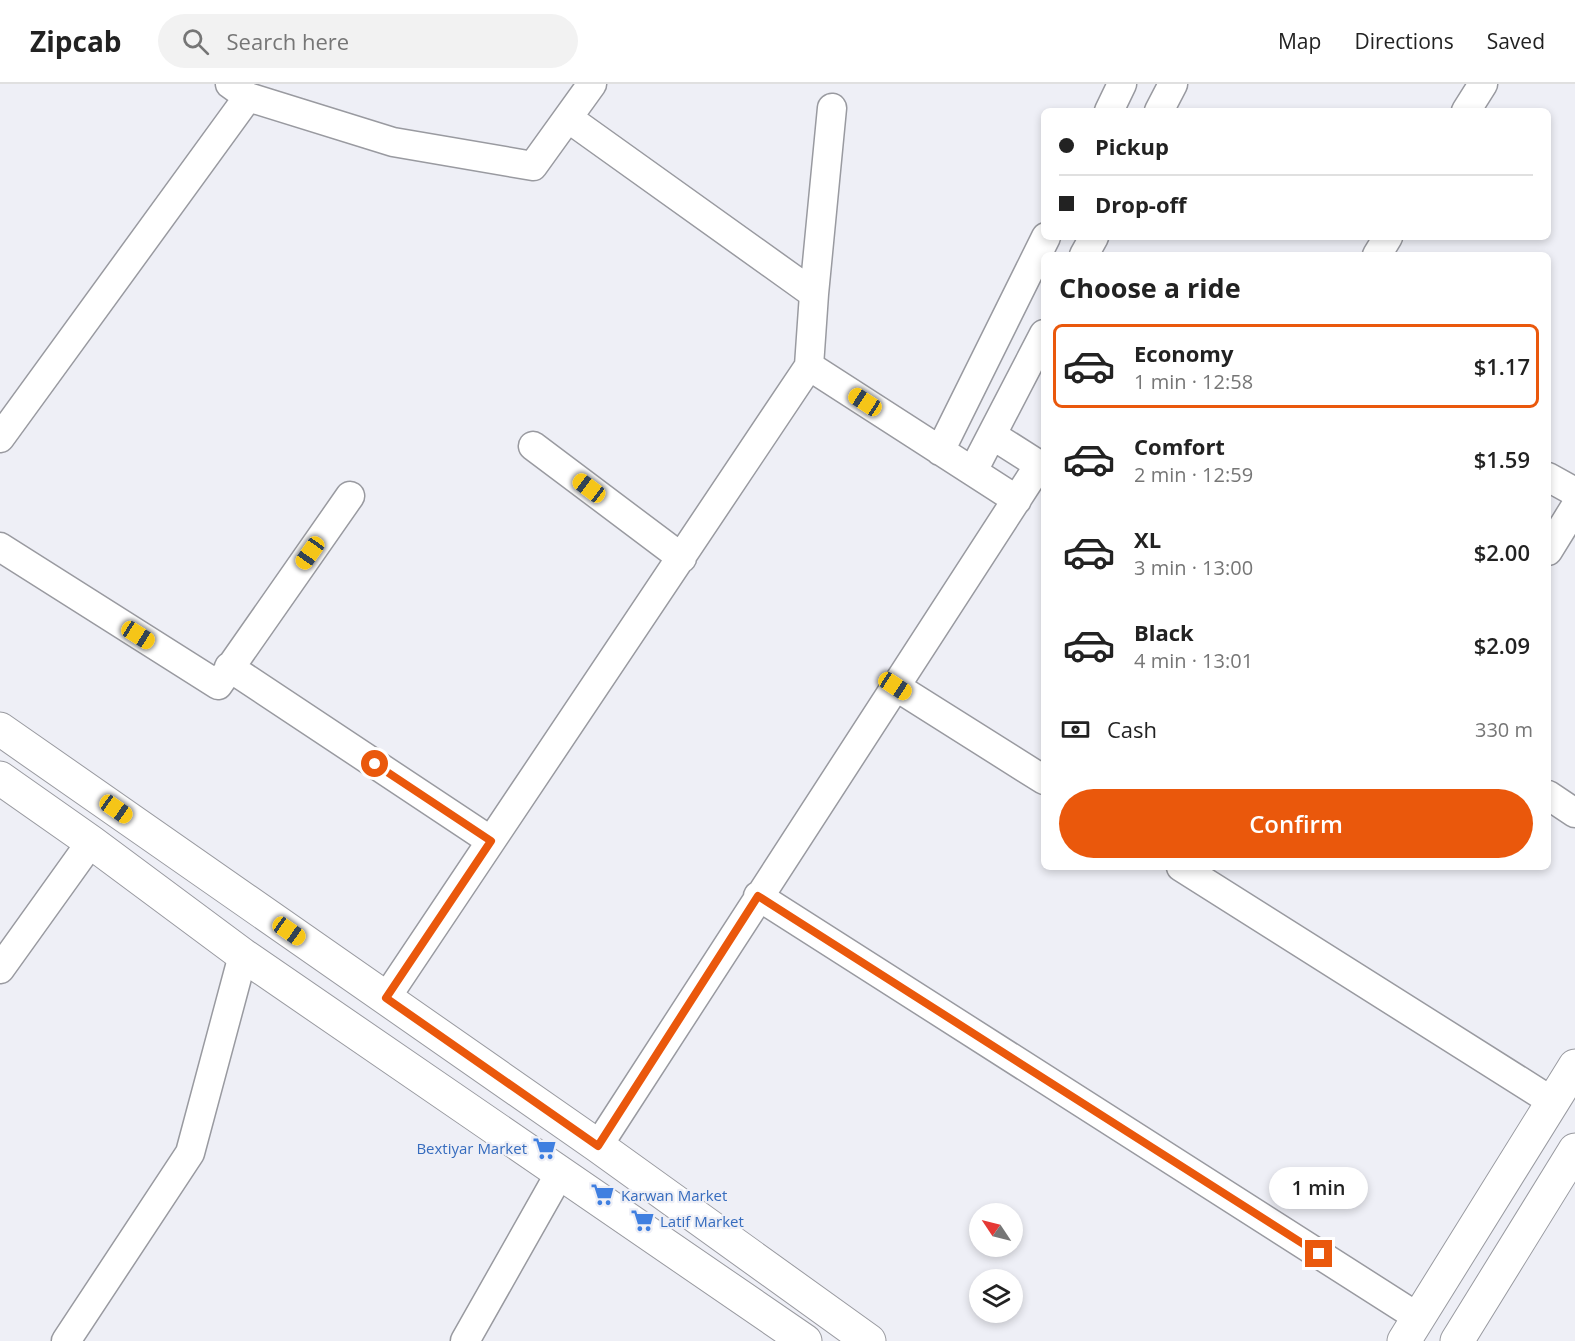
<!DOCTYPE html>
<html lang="en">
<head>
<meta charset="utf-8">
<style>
	:root { --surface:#fff; --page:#f2f2f2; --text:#222; --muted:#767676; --line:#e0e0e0; --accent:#ea580c }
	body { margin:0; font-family:"Open Sans",sans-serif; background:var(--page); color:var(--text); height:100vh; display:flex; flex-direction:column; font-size:22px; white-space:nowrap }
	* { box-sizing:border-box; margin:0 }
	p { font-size:20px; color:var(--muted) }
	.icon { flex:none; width:33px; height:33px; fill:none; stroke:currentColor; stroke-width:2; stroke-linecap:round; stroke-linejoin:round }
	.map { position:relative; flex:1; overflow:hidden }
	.sheet { position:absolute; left:1041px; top:168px; width:510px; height:618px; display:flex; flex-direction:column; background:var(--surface); border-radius:9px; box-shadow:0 3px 9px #0003 }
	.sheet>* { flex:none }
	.guide { position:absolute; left:1041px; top:24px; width:510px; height:132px; border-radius:9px; box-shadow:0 3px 9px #0003; display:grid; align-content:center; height:132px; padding:0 18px; background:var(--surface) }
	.needle { width:39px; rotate:305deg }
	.fabs { position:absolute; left:969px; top:1119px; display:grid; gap:12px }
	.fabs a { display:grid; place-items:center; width:54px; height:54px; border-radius:50%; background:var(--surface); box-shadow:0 3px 9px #0003; font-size:30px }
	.end { position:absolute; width:27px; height:27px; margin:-14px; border:8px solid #ea580c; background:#fff; box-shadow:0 0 0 3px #fff }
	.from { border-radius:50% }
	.bubble { position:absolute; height:42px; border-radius:21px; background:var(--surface); box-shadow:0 3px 9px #0003; font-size:20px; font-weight:600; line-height:42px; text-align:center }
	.car { position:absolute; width:18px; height:36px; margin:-18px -9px; border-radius:8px; box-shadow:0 0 4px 2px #0007; background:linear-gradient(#f5c518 24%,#345 0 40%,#f5c518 0 76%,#345 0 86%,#f5c518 0) }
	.guide b { display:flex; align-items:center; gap:21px; height:57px; font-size:22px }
	.guide b+b { border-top:2px solid var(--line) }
	.guide i { width:15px; height:15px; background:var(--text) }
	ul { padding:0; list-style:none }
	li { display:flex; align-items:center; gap:18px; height:84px; margin:0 12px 9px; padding:0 6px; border:3px solid transparent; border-radius:9px }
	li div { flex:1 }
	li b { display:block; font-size:22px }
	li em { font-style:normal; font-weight:600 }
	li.selected { border-color:var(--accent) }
	li>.icon { width:54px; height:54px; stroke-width:1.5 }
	h2 { padding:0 18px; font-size:27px; line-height:72px }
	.pay { display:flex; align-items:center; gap:15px; height:66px; padding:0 18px; font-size:22px }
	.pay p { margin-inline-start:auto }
	.button { display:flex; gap:12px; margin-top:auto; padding:12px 18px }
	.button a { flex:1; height:69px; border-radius:36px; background:var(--accent); color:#fff; font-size:24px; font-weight:600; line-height:69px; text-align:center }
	header { display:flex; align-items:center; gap:36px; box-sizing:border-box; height:84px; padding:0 30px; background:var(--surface); border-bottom:2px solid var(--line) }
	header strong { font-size:28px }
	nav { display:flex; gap:33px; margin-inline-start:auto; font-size:21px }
	.search { width:420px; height:54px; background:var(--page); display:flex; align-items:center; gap:15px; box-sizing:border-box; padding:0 21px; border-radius:33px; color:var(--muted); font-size:22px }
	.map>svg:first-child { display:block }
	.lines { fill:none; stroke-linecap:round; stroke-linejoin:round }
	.street-casing { stroke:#999aa0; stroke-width:31 }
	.secondary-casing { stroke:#999aa0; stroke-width:35 }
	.street { stroke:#fff; stroke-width:28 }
	.secondary { stroke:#fff; stroke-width:33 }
	.route { stroke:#ea580c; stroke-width:8 }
	.labels { text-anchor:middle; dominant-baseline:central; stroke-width:4.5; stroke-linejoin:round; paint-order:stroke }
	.shop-label { font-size:15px; fill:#366cbe; stroke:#eeeff6; text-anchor:start }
</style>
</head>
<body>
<header>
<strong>Zipcab</strong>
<div class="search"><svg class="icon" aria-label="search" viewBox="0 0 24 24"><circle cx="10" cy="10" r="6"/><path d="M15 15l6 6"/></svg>Search here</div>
<nav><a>Map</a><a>Directions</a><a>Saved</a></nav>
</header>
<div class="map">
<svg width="1575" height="1257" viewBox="0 0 1575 1257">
	<rect width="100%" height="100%" fill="#eeeff6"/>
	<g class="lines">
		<defs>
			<path id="street" d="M230 0 248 13 393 58 533 82 592 0
				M1109 27 1122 0
				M1159 27 1173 0
				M1466 27 1483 0
				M568 34 814 210
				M1084 171 1094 153
				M1377 171 1388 153
				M809 282 1017 416
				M992 351 1044 384
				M0 354 248 13
				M533 362 682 474
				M940 367 1046 153
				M973 387 1044 250
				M1548 393 1575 408
				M0 463 218 601 350 412
				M1548 467 1575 423
				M229 583 491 757
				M895 602 1044 696
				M1548 711 1575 729
				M1181 783 1553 1018
				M758 812 1419 1234
				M0 885 91 758
				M386 914 809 282 814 210 832 24
				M598 1062 1039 381
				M66 1257 190 1069 243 871
				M465 1257 560 1089"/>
			<path id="secondary" d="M0 645 598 1062 869 1257
				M0 694 91 758 243 871 805 1257
				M1404 1257 1575 982
				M1457 1257 1575 1066"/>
		</defs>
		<use href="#street" class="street-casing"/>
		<use href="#secondary" class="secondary-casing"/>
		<use href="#street" class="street"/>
		<use href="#secondary" class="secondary"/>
	</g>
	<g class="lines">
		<path class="route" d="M375 680 491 757 386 914 598 1062 758 812 1319 1170"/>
	</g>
	<defs>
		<symbol id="supermarket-bare" viewBox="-9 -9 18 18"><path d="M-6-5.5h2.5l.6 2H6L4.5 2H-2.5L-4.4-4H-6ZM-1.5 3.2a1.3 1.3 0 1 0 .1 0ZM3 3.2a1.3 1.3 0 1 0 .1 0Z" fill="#3f7fe0" stroke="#eeeff6" stroke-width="2.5" paint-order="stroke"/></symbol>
	</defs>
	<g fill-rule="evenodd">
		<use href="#supermarket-bare" x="528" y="1048" width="33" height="33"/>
		<use href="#supermarket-bare" x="586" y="1094" width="33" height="33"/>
		<use href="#supermarket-bare" x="626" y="1120" width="33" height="33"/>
	</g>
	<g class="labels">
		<g class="shop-label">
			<text x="527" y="1064" text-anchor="end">Bextiyar Market</text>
			<text x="621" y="1111">Karwan Market</text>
			<text x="660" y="1137">Latif Market</text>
		</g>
	</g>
</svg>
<div class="fabs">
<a><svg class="needle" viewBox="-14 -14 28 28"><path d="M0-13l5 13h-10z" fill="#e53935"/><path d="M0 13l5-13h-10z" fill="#767676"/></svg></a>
<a><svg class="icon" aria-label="layers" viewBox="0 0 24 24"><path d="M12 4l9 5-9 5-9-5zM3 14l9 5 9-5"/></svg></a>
</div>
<i class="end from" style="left:375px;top:680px"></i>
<i class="end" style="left:1319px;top:1170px"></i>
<div class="bubble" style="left:1269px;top:1083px;width:99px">1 min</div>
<i class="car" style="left:865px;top:318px;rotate:303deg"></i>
<i class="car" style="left:589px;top:404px;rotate:307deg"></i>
<i class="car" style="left:310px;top:469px;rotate:215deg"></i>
<i class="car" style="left:138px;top:551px;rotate:122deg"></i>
<i class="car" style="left:895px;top:602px;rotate:123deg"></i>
<i class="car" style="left:116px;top:725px;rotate:125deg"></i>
<i class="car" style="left:289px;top:847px;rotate:125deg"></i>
<div class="guide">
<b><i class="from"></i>Pickup</b>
<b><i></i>Drop-off</b>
</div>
<section class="sheet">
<h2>Choose a ride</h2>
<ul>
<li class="selected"><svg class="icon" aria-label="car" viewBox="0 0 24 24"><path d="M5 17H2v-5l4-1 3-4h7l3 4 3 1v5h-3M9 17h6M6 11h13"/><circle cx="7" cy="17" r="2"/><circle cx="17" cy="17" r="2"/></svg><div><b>Economy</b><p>1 min · 12:58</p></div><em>$1.17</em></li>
<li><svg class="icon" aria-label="car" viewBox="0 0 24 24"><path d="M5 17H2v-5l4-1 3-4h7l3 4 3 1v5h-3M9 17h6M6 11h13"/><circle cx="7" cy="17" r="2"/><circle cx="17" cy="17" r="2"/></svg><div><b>Comfort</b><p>2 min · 12:59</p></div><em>$1.59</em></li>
<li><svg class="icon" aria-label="car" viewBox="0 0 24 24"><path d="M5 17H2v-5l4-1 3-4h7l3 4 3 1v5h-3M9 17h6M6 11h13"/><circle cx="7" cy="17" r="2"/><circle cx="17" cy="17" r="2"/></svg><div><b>XL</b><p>3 min · 13:00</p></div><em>$2.00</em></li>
<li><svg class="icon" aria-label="car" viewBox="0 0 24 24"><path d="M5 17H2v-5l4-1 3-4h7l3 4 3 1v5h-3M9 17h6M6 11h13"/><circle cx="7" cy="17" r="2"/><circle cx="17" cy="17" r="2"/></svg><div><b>Black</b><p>4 min · 13:01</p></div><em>$2.09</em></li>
</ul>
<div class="pay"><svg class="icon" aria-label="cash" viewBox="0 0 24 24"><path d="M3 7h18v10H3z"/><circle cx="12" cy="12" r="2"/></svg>Cash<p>330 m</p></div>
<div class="button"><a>Confirm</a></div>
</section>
</div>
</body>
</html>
